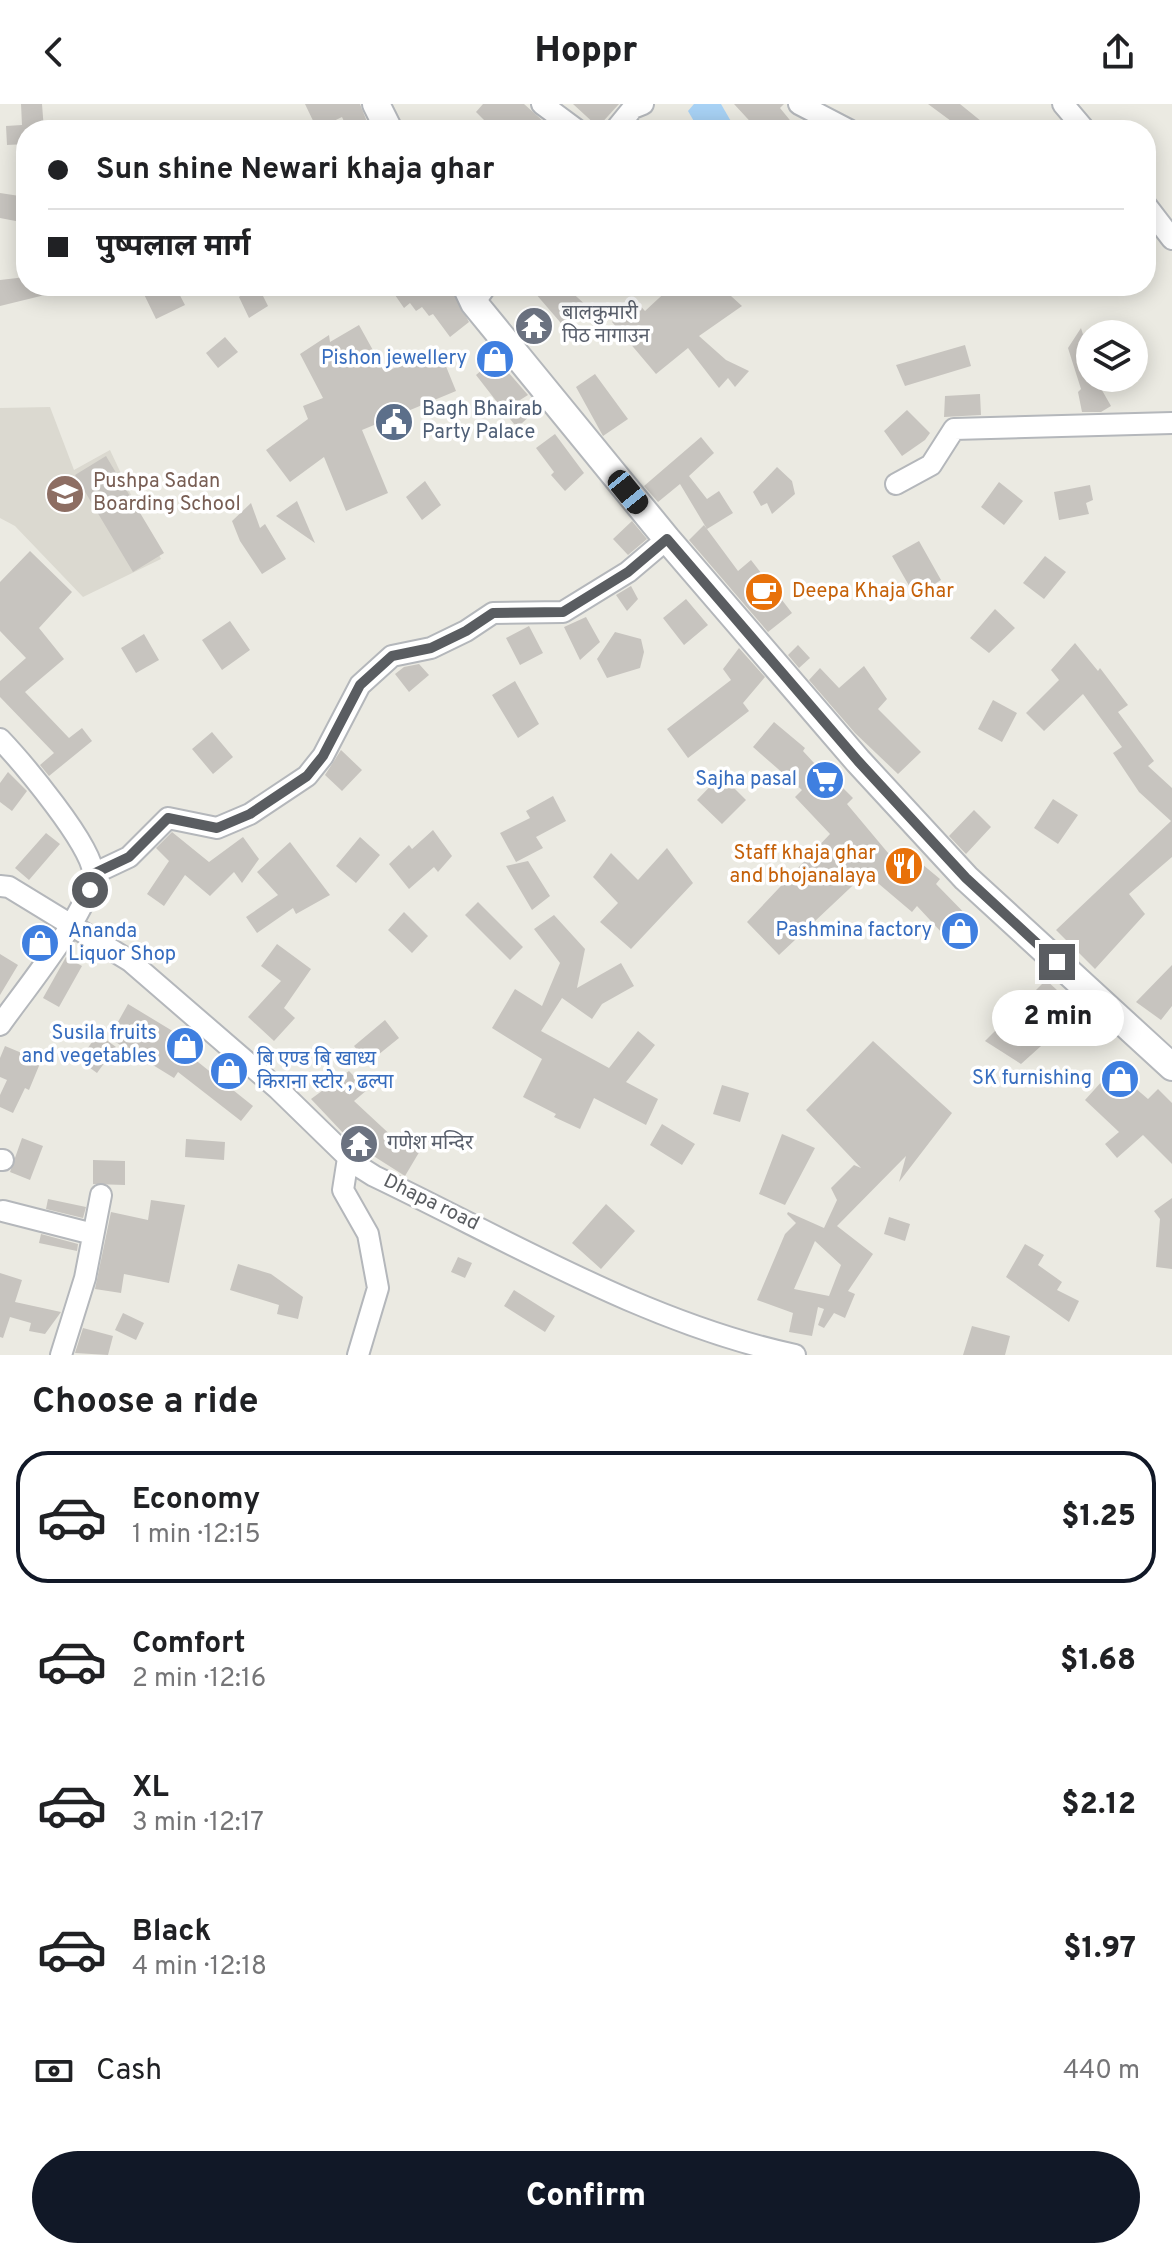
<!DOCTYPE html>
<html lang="en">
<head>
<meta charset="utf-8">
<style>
	:root { --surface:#fff; --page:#f2f2f2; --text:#202124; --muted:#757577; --line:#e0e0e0; --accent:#111827 }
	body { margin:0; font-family:Overpass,"Noto Sans Devanagari",sans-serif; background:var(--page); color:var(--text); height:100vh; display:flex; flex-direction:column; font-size:30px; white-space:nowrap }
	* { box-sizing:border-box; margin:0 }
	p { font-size:26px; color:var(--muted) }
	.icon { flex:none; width:44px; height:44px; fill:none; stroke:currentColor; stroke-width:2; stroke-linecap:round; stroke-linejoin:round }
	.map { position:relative; height:1251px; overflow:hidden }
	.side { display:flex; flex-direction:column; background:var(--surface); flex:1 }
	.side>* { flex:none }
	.top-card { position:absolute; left:16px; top:16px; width:1140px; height:176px; border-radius:32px; box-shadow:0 4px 20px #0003; display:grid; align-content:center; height:176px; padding:0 32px; background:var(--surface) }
	.buttons { position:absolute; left:1076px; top:216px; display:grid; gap:16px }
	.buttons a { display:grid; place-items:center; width:72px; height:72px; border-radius:50%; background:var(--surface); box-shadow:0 4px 20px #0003; font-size:40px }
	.end { position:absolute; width:36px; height:36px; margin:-18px; border:10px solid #5a5d61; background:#fff; box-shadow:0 0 0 4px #fff }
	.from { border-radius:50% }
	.bubble { position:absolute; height:56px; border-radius:28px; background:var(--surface); box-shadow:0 4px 20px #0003; font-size:26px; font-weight:800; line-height:56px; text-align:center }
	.car { position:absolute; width:24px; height:48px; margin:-24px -12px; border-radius:10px; box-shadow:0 0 6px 2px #0007; background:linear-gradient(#222 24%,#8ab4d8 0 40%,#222 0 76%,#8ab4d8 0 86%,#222 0) }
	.top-card b { display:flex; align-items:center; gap:28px; height:76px; font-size:30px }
	.top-card b+b { border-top:2px solid var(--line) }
	.top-card i { width:20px; height:20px; background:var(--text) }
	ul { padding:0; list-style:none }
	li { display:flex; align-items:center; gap:24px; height:132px; margin:0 16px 12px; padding:0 16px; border:4px solid transparent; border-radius:32px }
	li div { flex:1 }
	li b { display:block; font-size:30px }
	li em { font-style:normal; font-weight:800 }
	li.active { border-color:var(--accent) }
	li>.icon { width:72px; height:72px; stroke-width:1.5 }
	h2 { padding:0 32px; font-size:36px; line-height:96px }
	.pay { display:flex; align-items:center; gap:20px; height:88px; padding:0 32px; font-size:30px }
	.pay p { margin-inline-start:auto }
	.button { display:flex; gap:16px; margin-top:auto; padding:16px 32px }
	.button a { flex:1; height:92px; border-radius:48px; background:var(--accent); color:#fff; font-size:32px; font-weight:800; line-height:92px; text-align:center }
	header { display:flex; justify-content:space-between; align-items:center; height:104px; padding:0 32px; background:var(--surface); font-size:36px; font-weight:800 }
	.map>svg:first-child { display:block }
	.education { fill:#dbd9d0 }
	.water { fill:#a8d2f5 }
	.building { fill:#c7c4bf; fill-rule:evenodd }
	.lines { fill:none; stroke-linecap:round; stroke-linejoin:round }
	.minor-casing { stroke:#b4b7bb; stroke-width:24 }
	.tertiary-casing { stroke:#b4b7bb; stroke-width:30 }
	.minor { stroke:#fff; stroke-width:20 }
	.tertiary { stroke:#fff; stroke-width:26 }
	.route { stroke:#5a5d61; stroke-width:10 }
	.labels { text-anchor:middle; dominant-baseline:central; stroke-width:7; stroke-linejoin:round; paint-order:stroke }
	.worship-label { font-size:20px; fill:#5b616d; stroke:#fff; text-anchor:start }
	.shop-label { font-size:20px; fill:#366cbe; stroke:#fff; text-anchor:end }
	.service-label { font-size:20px; fill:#4e5e75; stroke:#fff; text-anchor:start }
	.education-label { font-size:20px; fill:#785e54; stroke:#fff; text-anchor:start }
	.food-label { font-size:20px; fill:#c56008; stroke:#fff; text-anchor:start }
	.street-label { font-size:20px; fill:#5a5d61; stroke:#fff }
</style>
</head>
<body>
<header><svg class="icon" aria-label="back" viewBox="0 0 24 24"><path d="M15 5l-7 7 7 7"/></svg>Hoppr<svg class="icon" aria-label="share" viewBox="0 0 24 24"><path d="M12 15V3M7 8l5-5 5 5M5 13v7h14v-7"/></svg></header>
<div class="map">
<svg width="1172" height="1251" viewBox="0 0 1172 1251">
	<rect width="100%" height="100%" fill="#ebeae2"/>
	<path class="education" d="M50 303 74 366 110 346 161 455 83 493 15 422 0 414V304Z"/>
	<path class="water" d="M694 0H721L736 26H699L688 7Z"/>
	<path class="building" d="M21 0H42L44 26H26V40L7 41 6 22 22 21Z
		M305 0H360L369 23 348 26 342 13 317 25Z
		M483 0H524L553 26H494L476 8Z
		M573 0H619L598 23Z
		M734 0H784L780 4 798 26H773L766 18 758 26Z
		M928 0H960L992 26H944L951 17Z
		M0 89 26 93V119L0 114Z
		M26 173V182H56L57 188 0 202V176Z
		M140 182H175L185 201 156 215Z
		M252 182H258L268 202 249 214 239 193Z
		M400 182H450L469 218 450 233 433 210 429 212 422 203 416 207 410 199 404 204 395 191 402 186Z
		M529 182H565L590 205 566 225Z
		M672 182H720L742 202 699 232 726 256 749 267 735 283 728 274 719 284 688 244 656 270 612 218 635 196 645 207Z
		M359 221 385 268 439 245 456 287 362 326 388 389 346 407 324 353 290 378 266 346 308 315 303 302 323 294 300 250 329 231 330 238Z
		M1081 224 1090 253V274H1095L1111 302 1101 308H1082L1078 288 1081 285 1068 244Z
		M225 233 238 248 218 264 206 249Z
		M965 241 971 262 905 282 896 261Z
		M496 254 528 291 520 296 532 310 521 320H514L476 271Z
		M595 270 628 315 603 332 576 283Z
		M980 290 981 311 944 313 945 292Z
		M907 306 930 329 925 336 902 352 884 327Z
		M555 330 584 369 565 387 551 371 554 368 536 344Z
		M701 333 714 349 689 372 707 395 719 387 733 409 707 425 680 380 658 398 644 382Z
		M106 352 164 449 133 468 75 371Z
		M777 363 792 377 795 390 772 410 767 399 761 402 753 388Z
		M425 377 441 401 422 416 406 393Z
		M999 378 1023 397 1004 421 981 403Z
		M1090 381 1093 396 1086 399 1089 410 1059 416 1054 388Z
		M297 397 315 439 276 412Z
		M251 399 260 424 265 420 286 455 262 470 240 437 232 417Z
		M632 417 647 435 628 451 613 435Z
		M704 421 738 467 751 456 792 509 768 528 689 436Z
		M919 437 941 476 915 492 892 452Z
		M30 447 72 488 39 524 64 555 25 588 69 634 82 624 92 637 49 672 40 661 54 649 0 593V577L26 554 0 527V478Z
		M1045 452 1066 468 1044 495 1023 479Z
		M631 482 638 495 627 507 616 491Z
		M686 495 708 521 684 541 663 514Z
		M995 505 1015 524 989 549 970 534Z
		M586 513 600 538 580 556 564 523Z
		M230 517 250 546 222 566 202 536Z
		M529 522 543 549 520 561 506 534Z
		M615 528 641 535 644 548 640 564 607 574 597 555Z
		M144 530 159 556 136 569 121 544Z
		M1075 539 1098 567 1100 564 1128 601 1118 608 1154 657 1148 662 1172 684V753L1129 790 1145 810 1095 865 1056 826 1171 717 1139 688 1113 649 1122 643 1083 590 1044 627 1026 609 1059 576 1051 566Z
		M798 541 810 554 799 564 788 551Z
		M739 544 765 573 743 599 749 607 688 654 667 625 731 576 723 565Z
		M419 560 429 571 409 588 395 570 404 563Z
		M864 562 887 595 878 605 921 648 898 670 855 629 809 576 820 564 839 584Z
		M515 577 539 620 518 634 492 591Z
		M993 596 1017 609 1002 638 978 625Z
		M774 618 805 644 803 647 838 685 841 682 853 694 847 700 904 768 916 755 940 775 936 780 978 823 956 844 917 802 912 808 866 769 779 851 747 818 830 730 795 693 802 686 753 643Z
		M212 628 233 653 213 670 192 645Z
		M341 646 362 666 342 687 325 671Z
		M8 668 27 687 12 707 0 698V679Z
		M721 671 746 696 722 720 697 696Z
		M553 692 566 717 536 733 543 744 516 758 500 729 530 714 526 707Z
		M1053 695 1078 711 1058 740 1034 724Z
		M974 706 991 723 966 750 949 732Z
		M433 726 452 752 438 768 434 763 409 785 389 760 409 741 412 745Z
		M172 728 209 758 243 733 259 755 242 779 234 768 210 792 185 771 164 802 147 790 169 757 156 744Z
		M46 729 60 740 29 776 15 764Z
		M360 733 380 751 356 779 336 762Z
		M290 738 330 791 296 810 293 804 257 829 246 813 278 791 257 768Z
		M667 744 693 779 631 845 600 818 618 799 593 773 611 749 638 776Z
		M528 757 550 792 532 806 506 762Z
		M478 798 523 843 510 856 465 811Z
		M404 808 428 832 412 849 388 826Z
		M554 811 585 845 577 884 621 859 634 882 602 900 592 915 562 894 541 927 609 964 638 927 655 941 626 978 658 995 646 1021 594 994 580 1025 554 1013 556 1010 523 993 542 955 492 924 515 885 542 902 560 859 534 825Z
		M277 840 311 865 284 904 295 914 274 937 248 913 281 877 261 862Z
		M0 850 18 861 0 891Z
		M66 853 82 862 59 903 43 894Z
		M1172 861V902L1161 916 1136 898Z
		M1046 876 1080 907 1021 960 985 937Z
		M128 900 194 940 188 950 253 1002 241 1017 178 968 174 974 109 934Z
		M385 916 399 934 368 959 354 942Z
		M98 930 116 943 97 969 79 956Z
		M873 937 952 1009 899 1078 906 1052 837 1122 873 1150 848 1187 855 1190 845 1214 834 1209 824 1224 818 1221 824 1205 818 1203 812 1232 789 1228 793 1209 757 1196 785 1130 796 1119 787 1110 788 1108 824 1124 837 1096 831 1084 854 1061 861 1064 806 1006ZM815 1137 841 1161 829 1192 794 1185Z
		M5 942 41 957 29 986 25 984 13 1009 0 1003V991L7 976 0 973V954Z
		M1113 965 1148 995 1158 985 1172 999V1060L1143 1031 1117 1054 1105 1040 1119 1028 1085 996Z
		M349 967 367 986 354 997 396 1036 402 1026 424 1040 405 1072 364 1046 362 1049 311 995Z
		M722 981 749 989 740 1018 713 1010Z
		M662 1020 695 1040 682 1061 650 1041Z
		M782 1030 815 1044 785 1101 759 1090Z
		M22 1034 43 1042 30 1076 10 1068Z
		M186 1035 225 1038 224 1056 185 1053Z
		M93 1056 125 1057V1081L93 1080Z
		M1172 1094V1165L1156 1163 1160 1115 1154 1107Z
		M48 1095 86 1103 83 1114 46 1105Z
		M151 1096 185 1101 169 1179 124 1170 121 1189 95 1185 111 1108 148 1116Z
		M606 1100 635 1127 601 1165 572 1139Z
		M889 1113 910 1120 905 1137 884 1130Z
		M41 1130 78 1140 77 1147 39 1139Z
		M1025 1140 1044 1151 1038 1161 1062 1178 1057 1186 1079 1197 1069 1218 1006 1173Z
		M458 1153 472 1159 465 1174 451 1168Z
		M238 1160 271 1170 303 1193 298 1215 277 1210 279 1201 230 1186Z
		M0 1169 22 1176 15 1198 61 1208 45 1230 29 1227 31 1219 10 1213 3 1234 0 1233Z
		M514 1186 555 1212 545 1228 504 1202Z
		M123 1209 144 1219 136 1236 115 1226Z
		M972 1222 1010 1232 1005 1251H963Z
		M83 1224 113 1232 108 1251 75 1249Z"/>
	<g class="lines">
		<defs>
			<path id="minor" d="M542 0 577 26
				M799 0 849 26
				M1063 0 1085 26
				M615 26 633 4 643 0
				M1146 101 1172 135
				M474 199 486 182
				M896 380 931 361 954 325 1172 319
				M0 635C20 656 94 743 93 770 90 807 23 888 0 921
				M93 770 129 753 168 714 217 724 250 710 307 672 323 652 360 581 392 552 431 544 466 527 493 509 563 508 628 468 667 435
				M0 782 9 783 130 857 278 985 355 1060 374 1072C510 1137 646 1219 795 1251
				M348 1054 343 1086 368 1130 378 1184 358 1251
				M0 1056H3
				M3 1107 93 1130
				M61 1251 85 1174 101 1091"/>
			<path id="tertiary" d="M376 0 389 26
				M466 182 474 199 667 435 858 657 966 774 1172 963"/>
		</defs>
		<use href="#minor" class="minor-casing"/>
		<use href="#tertiary" class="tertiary-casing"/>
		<use href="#minor" class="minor"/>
		<use href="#tertiary" class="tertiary"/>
	</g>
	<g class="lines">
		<path class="route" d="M90 786 93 770 129 753 168 714 217 724 250 710 307 672 323 652 360 581 392 552 431 544 466 527 493 509 563 508 628 468 667 435 858 657 966 774 1057 858"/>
	</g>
	<defs>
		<symbol id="temple-disc" viewBox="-11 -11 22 22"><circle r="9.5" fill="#6b7280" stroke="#fff"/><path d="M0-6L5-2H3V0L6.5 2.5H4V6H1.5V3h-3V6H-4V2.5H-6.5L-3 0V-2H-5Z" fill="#fff"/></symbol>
		<symbol id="shop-disc" viewBox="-11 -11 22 22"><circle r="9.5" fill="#3f7fe0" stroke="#fff"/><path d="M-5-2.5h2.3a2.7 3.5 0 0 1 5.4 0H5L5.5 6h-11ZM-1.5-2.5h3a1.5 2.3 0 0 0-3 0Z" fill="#fff"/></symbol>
		<symbol id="civic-disc" viewBox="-11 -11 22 22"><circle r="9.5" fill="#5c6f8a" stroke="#fff"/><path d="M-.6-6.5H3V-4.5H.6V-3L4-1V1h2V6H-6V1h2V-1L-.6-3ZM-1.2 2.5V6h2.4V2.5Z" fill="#fff"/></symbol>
		<symbol id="school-disc" viewBox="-11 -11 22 22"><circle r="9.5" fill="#8d6e63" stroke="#fff"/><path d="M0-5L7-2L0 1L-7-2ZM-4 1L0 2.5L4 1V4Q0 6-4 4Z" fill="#fff"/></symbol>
		<symbol id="cafe-disc" viewBox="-11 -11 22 22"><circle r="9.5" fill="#e8710a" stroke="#fff"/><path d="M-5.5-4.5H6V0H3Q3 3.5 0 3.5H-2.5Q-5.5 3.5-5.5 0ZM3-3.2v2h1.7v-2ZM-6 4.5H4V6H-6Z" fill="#fff"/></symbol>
		<symbol id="supermarket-disc" viewBox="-11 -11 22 22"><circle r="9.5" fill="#3f7fe0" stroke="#fff"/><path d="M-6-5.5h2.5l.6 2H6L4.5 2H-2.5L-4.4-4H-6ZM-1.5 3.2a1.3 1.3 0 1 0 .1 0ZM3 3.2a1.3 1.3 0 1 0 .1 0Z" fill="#fff"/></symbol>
		<symbol id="restaurant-disc" viewBox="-11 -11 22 22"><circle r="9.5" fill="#e8710a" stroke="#fff"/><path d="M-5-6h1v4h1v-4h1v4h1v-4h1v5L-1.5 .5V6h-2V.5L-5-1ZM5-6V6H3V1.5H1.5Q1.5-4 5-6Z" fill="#fff"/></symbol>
	</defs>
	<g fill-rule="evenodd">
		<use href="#temple-disc" x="512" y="200" width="44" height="44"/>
		<use href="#shop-disc" x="473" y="233" width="44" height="44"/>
		<use href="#civic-disc" x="372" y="296" width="44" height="44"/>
		<use href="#school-disc" x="43" y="368" width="44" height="44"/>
		<use href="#cafe-disc" x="742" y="466" width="44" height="44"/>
		<use href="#supermarket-disc" x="803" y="654" width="44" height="44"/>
		<use href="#restaurant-disc" x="882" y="740" width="44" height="44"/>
		<use href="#shop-disc" x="938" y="805" width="44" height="44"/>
		<use href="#shop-disc" x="18" y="817" width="44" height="44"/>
		<use href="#shop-disc" x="163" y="920" width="44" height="44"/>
		<use href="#shop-disc" x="207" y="945" width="44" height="44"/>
		<use href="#shop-disc" x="1098" y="953" width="44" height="44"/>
		<use href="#temple-disc" x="337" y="1018" width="44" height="44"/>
	</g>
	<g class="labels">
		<g class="worship-label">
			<text x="562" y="210">बालकुमारी<tspan x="562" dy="23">पिठ नागाउन</tspan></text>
			<text x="387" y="1040">गणेश मन्दिर</text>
		</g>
		<g class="shop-label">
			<text x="467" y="255">Pishon jewellery</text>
			<text x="797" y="676">Sajha pasal</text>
			<text x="932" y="827">Pashmina factory</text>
			<text x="68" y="828" text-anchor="start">Ananda<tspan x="68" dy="23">Liquor Shop</tspan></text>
			<text x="157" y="930">Susila fruits<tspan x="157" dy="23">and vegetables</tspan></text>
			<text x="257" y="956" text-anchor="start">बि एण्ड बि खाध्य<tspan x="257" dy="23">किराना स्टोर , ढल्पा</tspan></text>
			<text x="1092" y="975">SK furnishing</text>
		</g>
		<g class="service-label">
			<text x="422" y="306">Bagh Bhairab<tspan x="422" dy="23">Party Palace</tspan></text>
		</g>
		<g class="education-label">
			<text x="93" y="378">Pushpa Sadan<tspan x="93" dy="23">Boarding School</tspan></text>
		</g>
		<g class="food-label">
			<text x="792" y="488">Deepa Khaja Ghar</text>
			<text x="876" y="750" text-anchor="end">Staff khaja ghar<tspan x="876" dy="23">and bhojanalaya</tspan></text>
		</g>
		<g class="street-label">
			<text transform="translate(431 1099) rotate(26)">Dhapa road</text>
		</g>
	</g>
</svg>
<div class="buttons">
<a><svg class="icon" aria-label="layers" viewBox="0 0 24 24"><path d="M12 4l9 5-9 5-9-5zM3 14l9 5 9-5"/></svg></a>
</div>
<i class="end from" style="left:90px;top:786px"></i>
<i class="end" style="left:1057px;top:858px"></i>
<div class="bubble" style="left:992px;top:886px;width:132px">2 min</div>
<i class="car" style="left:628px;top:388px;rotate:141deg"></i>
<div class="top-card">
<b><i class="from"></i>Sun shine Newari khaja ghar</b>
<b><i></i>पुष्पलाल मार्ग</b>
</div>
</div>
<section class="side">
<h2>Choose a ride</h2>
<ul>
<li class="active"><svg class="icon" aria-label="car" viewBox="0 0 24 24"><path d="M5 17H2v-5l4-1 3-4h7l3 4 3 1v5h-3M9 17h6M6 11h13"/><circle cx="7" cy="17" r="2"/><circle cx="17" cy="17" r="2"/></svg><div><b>Economy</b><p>1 min · 12:15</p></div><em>$1.25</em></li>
<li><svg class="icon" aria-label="car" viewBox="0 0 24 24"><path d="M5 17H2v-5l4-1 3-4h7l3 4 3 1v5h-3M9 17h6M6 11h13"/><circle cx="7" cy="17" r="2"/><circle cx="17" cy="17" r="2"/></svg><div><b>Comfort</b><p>2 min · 12:16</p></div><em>$1.68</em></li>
<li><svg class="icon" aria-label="car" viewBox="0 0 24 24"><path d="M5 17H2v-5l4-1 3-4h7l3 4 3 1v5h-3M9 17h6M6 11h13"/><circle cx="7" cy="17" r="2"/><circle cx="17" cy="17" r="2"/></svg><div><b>XL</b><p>3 min · 12:17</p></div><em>$2.12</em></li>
<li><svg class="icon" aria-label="car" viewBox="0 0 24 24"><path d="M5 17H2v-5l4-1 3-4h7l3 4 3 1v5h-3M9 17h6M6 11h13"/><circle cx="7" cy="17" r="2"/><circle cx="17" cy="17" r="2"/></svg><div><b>Black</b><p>4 min · 12:18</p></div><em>$1.97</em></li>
</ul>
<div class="pay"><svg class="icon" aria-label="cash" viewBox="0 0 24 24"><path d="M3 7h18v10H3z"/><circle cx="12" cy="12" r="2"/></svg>Cash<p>440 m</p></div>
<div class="button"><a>Confirm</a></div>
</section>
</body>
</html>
